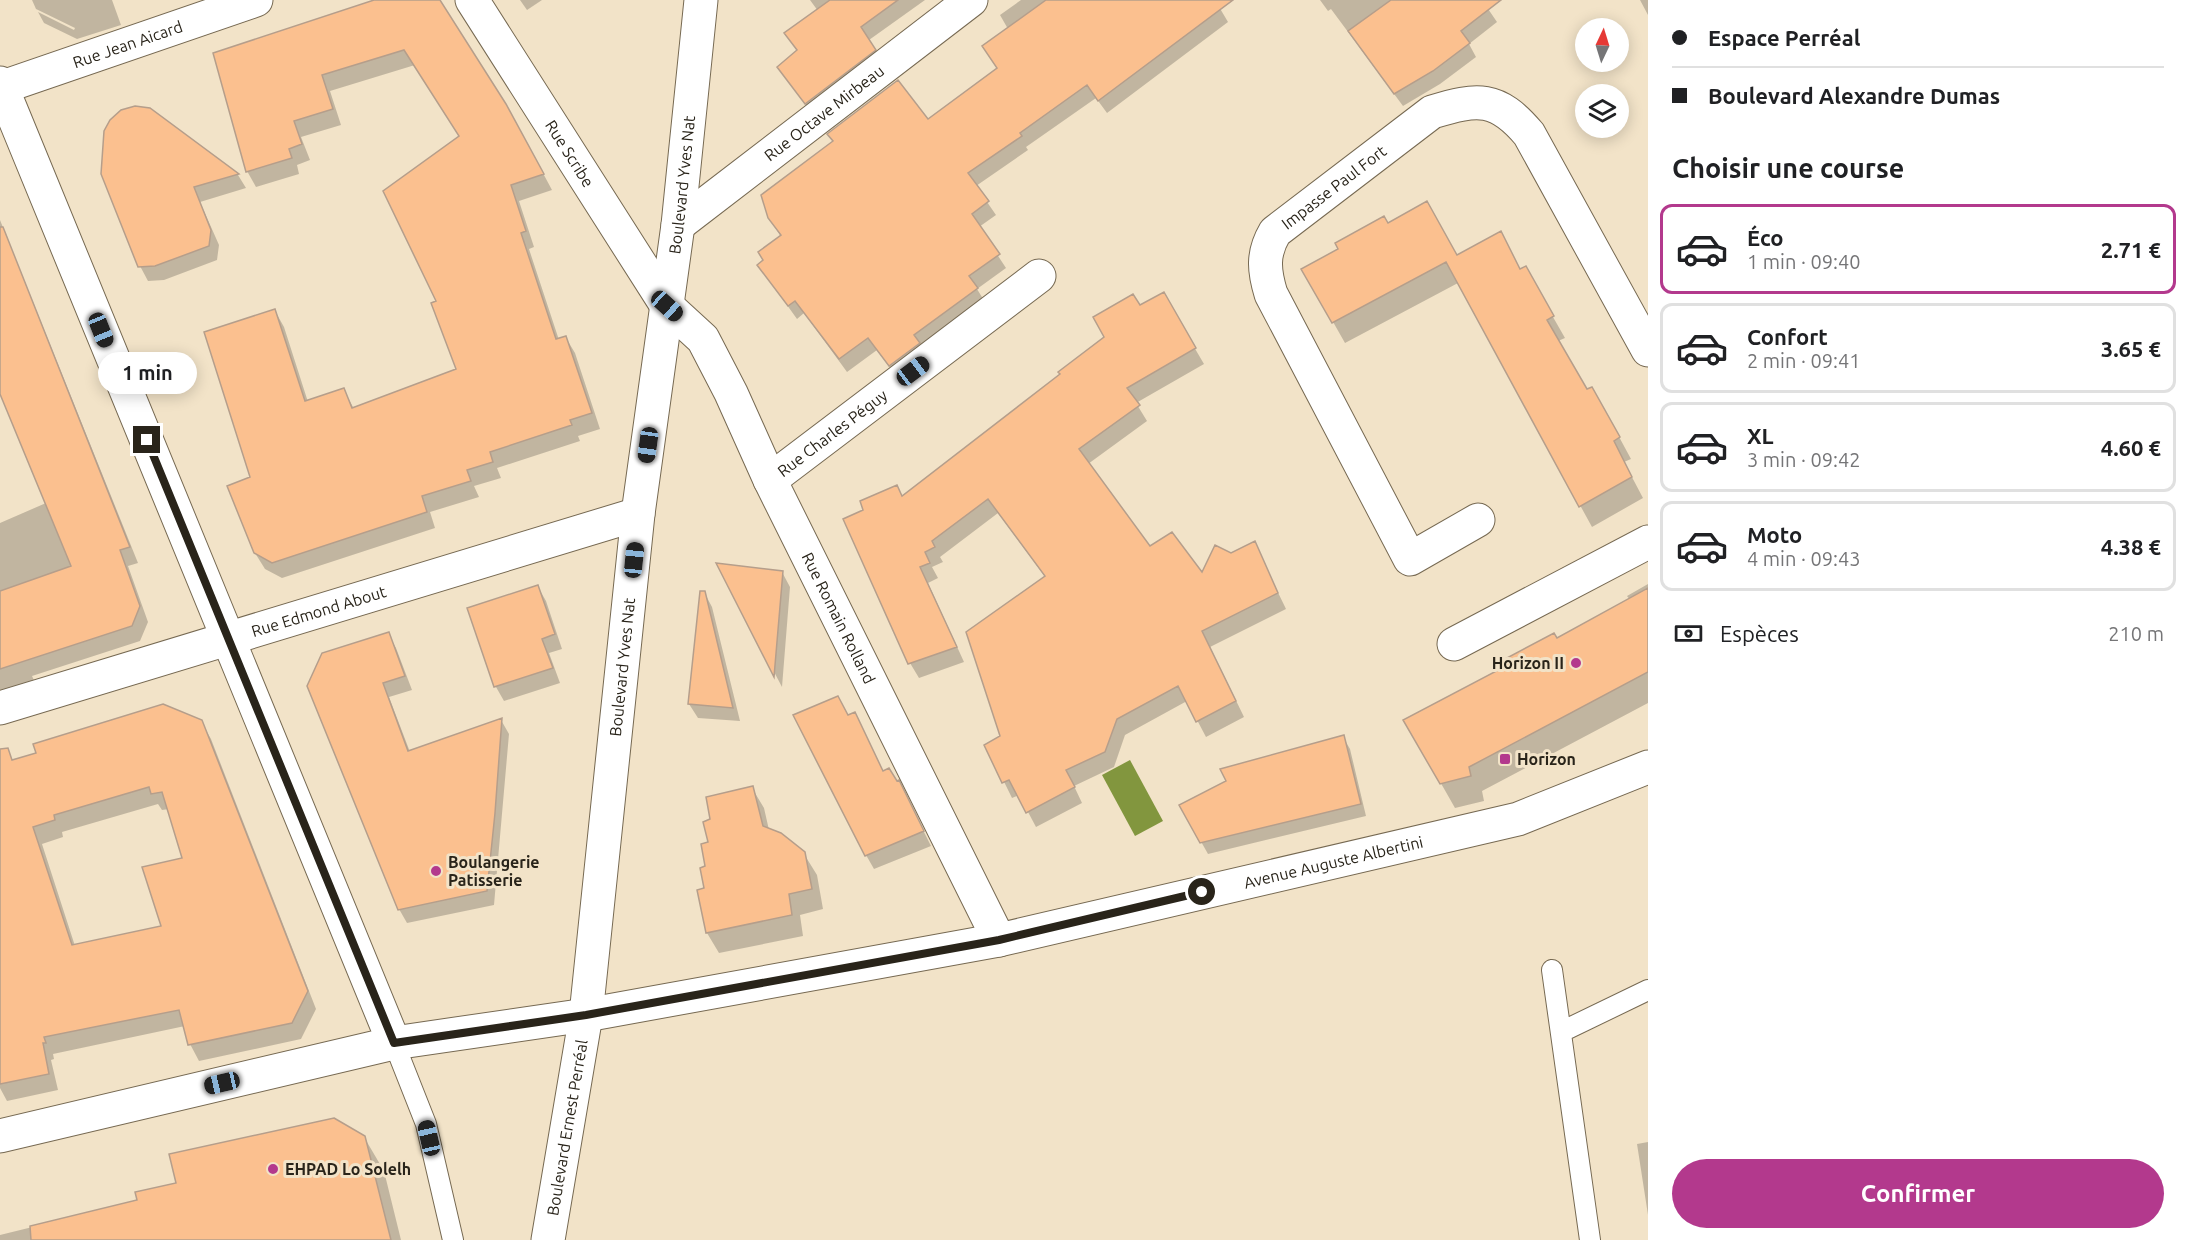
<!DOCTYPE html>
<html lang="fr">
<head>
<meta charset="utf-8">
<style>
	:root { --surface:#fff; --page:#f6f6f6; --text:#202124; --muted:#757577; --line:#e0e0e0; --accent:#b3398d }
	body { margin:0; font-family:Ubuntu,sans-serif; background:var(--page); color:var(--text); height:100vh; display:flex; flex-direction:column; font-size:22px; white-space:nowrap }
	* { box-sizing:border-box; margin:0 }
	p { font-size:20px; color:var(--muted) }
	.icon { flex:none; width:33px; height:33px; fill:none; stroke:currentColor; stroke-width:2; stroke-linecap:round; stroke-linejoin:round }
	.map { position:relative; flex:1; overflow:hidden }
	.panel { display:flex; flex-direction:column; background:var(--surface); width:540px }
	.panel>* { flex:none }
	.guide { display:grid; align-content:center; height:132px; padding:0 24px; background:var(--surface) }
	.needle { width:39px; rotate:4deg }
	.fabs { position:absolute; left:1575px; top:18px; display:grid; gap:12px }
	.fabs a { display:grid; place-items:center; width:54px; height:54px; border-radius:50%; background:var(--surface); box-shadow:0 3px 15px #0003; font-size:30px }
	.end { position:absolute; width:27px; height:27px; margin:-14px; border:8px solid #29241a; background:#fff; box-shadow:0 0 0 3px #fff }
	.from { border-radius:50% }
	.bubble { position:absolute; height:42px; border-radius:21px; background:var(--surface); box-shadow:0 3px 15px #0003; font-size:20px; font-weight:600; line-height:42px; text-align:center }
	.car { position:absolute; width:18px; height:36px; margin:-18px -9px; border-radius:8px; box-shadow:0 0 4px 2px #0007; background:linear-gradient(#222 24%,#8ab4d8 0 40%,#222 0 76%,#8ab4d8 0 86%,#222 0) }
	.guide b { display:flex; align-items:center; gap:21px; height:57px; font-size:22px }
	.guide b+b { border-top:2px solid var(--line) }
	.guide i { width:15px; height:15px; background:var(--text) }
	ul { padding:0; list-style:none }
	li { display:flex; align-items:center; gap:18px; height:90px; margin:0 12px 9px; padding:0 12px; border:3px solid var(--line); border-radius:12px }
	li div { flex:1 }
	li b { display:block; font-size:22px }
	li em { font-style:normal; font-weight:600 }
	li.current { border-color:var(--accent) }
	li>.icon { width:54px; height:54px; stroke-width:1.5 }
	h2 { padding:0 24px; font-size:27px; line-height:72px }
	.pay { display:flex; align-items:center; gap:15px; height:66px; padding:0 24px; font-size:22px }
	.pay p { margin-inline-start:auto }
	.primary-button { display:flex; gap:12px; margin-top:auto; padding:12px 24px }
	.primary-button a { flex:1; height:69px; border-radius:36px; background:var(--accent); color:#fff; font-size:24px; font-weight:600; line-height:69px; text-align:center }
	main { display:flex; flex:1; min-height:0 }
	.map>svg:first-child { display:block }
	.water { fill:#82963e }
	.shadow { fill:#0003; fill-rule:evenodd }
	.building { fill:#fbc08f; stroke:#b59e8b; stroke-width:1.5; fill-rule:evenodd }
	.lines { fill:none; stroke-linecap:round; stroke-linejoin:round }
	.service-casing { stroke:#766952; stroke-width:22 }
	.minor-casing { stroke:#766952; stroke-width:35 }
	.tertiary-casing { stroke:#766952; stroke-width:35 }
	.service { stroke:#fff; stroke-width:20 }
	.minor { stroke:#fff; stroke-width:33 }
	.tertiary { stroke:#fff; stroke-width:33 }
	.route { stroke:#29241a; stroke-width:8 }
	.poi-dot { fill:#b3398d; stroke:#f2e3c8; stroke-width:2 }
	.labels { text-anchor:middle; dominant-baseline:central; stroke-width:6; stroke-linejoin:round; paint-order:stroke }
	.street-label { font-size:16px; fill:#29241a; stroke:#f2e3c8 }
	.poi-label { font-size:16px; font-weight:bold; fill:#29241a; stroke:#f2e3c8; text-anchor:start }
</style>
</head>
<body>
<main>
<div class="map">
<svg width="1648" height="1240" viewBox="0 0 1648 1240">
	<rect width="100%" height="100%" fill="#f2e3c8"/>
	<path class="water" d="M1130 760 1163 821 1135 836 1102 775Z"/>
	<path class="shadow" d="M32 0H112L121 25 77 39 44 23 38 12 74 30 75 28 36 9Z
		M382 0H431L515 121 552 190 519 201 534 247 529 249 559 340 566 338 575 353 600 429 578 436 580 441 497 468 501 478 474 486 479 497 430 512 435 528 282 578 265 569 255 553 252 478 275 311 284 327 308 402 344 390 354 409 458 370 438 302 461 137 415 65 330 91 341 125 301 137 310 160 297 165 299 174 256 187 247 171 215 54Z
		M520 0H542L527 10Z
		M810 0H925L869 40 879 56 814 117 779 67 798 52 786 34 818 11Z
		M1021 0H1215L1228 22 1107 113 1096 98 1026 147 1028 150 976 186 996 215 979 227 1006 268 977 289 985 302 898 379 877 350 847 372 804 313 797 319 759 266 781 237 769 217 928 121 998 70 984 47 1008 29 1000 15Z
		M1320 0H1482L1497 22 1469 44 1476 57 1440 84 1403 106 1331 9 1328 11Z
		M1640 0H1648V15Z
		M150 110 238 175 246 188 200 202 219 245 217 260 164 280 148 281 140 266Z
		M0 220 138 563 128 566 148 622 140 641 32 676 37 687 0 699V523L46 503 0 390Z
		M1387 225 1457 257 1520 270 1525 268 1565 338 1558 341 1586 391 1604 409 1631 459 1624 462 1643 498 1592 527 1458 283 1345 343 1303 269Z
		M1163 294 1204 364 1136 403 1147 421 1088 464 1150 549 1203 575 1231 554 1254 543 1286 609 1210 647 1244 717 1206 737 1187 701 1125 735 1114 767 1074 786 1082 803 1036 827 1019 795 1012 798 986 745 1002 737 1046 578 998 513 940 557 943 562 932 567 938 578 928 583 964 662 919 678 910 663 902 498 1061 374 1140 307Z
		M718 565 782 572 790 587 782 687Z
		M1648 584V703L1482 791 1484 801 1455 808 1405 720 1630 600 1627 596Z
		M538 587 546 601 562 649 549 653 560 683 504 701 496 687 468 609Z
		M704 592 712 607 740 721 698 718 689 704Z
		M388 634 396 648 412 690 389 697 410 752 501 720 509 734 494 905 407 923 399 909 309 686Z
		M201 722 211 739 316 1009 301 1039 199 1061 190 1044 185 1026 53 1054 54 1059 51 1060 58 1090 7 1101 0 1088V765ZM158 804 162 810 169 809 183 859 163 927 75 946 42 844 63 837 62 832Z
		M862 727 884 773 906 796 931 846 874 869 866 855Z
		M1343 737 1350 749 1366 816 1208 854 1181 806Z
		M752 788 764 808 769 830 804 854 817 875 823 909 800 915 803 936 719 953 707 933 706 889 712 820Z
		M364 1137 384 1171 401 1240H0V1235L138 1201 178 1184Z
		M1648 1142V1215L1637 1144Z"/>
	<path class="building" d="M374 0H440L506 104 544 174 511 185 526 231 521 233 556 339 566 336 592 413 570 420 572 425 490 452 493 462 467 470 471 481 422 496 427 512 272 563 254 553 227 486 250 477 204 332 275 309 305 401 344 388 352 408 456 369 431 303 436 301 383 191 459 136 404 50 322 75 333 109 294 121 302 144 289 149 292 158 246 172 213 53Z
		M830 0H898L861 27 876 50 805 104 777 67 797 50 784 33Z
		M1046 0H1233L1098 101 1087 85 1020 133 1022 136 968 173 989 201 972 214 1000 254 969 276 978 288 914 335 920 343 889 366 868 338 839 359 795 301 788 306 757 265 763 260 758 252 781 235 768 218 761 195 833 141 827 134 898 80 928 119 997 68 982 46Z
		M1391 0H1501L1461 31 1470 43 1433 71 1394 94 1348 31Z
		M135 106 150 108 239 174 194 187 211 230 209 246 155 266 138 267 101 174 104 131 110 120 121 110Z
		M1427 201 1457 255 1501 231 1520 269 1526 266 1554 316 1547 320 1587 389 1592 387 1620 437 1614 441 1632 477 1579 507 1446 262 1332 323 1301 269 1338 249 1335 243 1384 216 1388 223Z
		M0 227H3L130 547 120 550 140 606 132 626 0 669V591L71 566 0 394Z
		M1164 292 1196 348 1127 388 1140 405 1079 449 1150 546 1172 532 1202 572 1215 545 1231 553 1255 541 1278 593 1202 631 1236 701 1196 722 1178 686 1117 719 1105 752 1066 770 1075 787 1026 813 1009 780 1002 783 984 745 1000 736 966 632 1045 576 988 499 932 541 935 547 925 552 930 563 920 567 957 647 908 664 843 519 863 510 860 501 897 485 902 496 1060 374 1058 372 1104 337 1093 317 1133 294 1140 305Z
		M716 563 783 571 774 677Z
		M538 585 555 634 542 639 553 668 494 687 467 608Z
		M1648 588V672L1469 767 1471 776 1440 784 1403 720 1506 666 1503 660 1554 633 1557 638Z
		M700 591H705L733 708 688 704Z
		M389 632 405 676 383 683 408 751 502 718 495 813 487 891 398 910 307 686 322 653Z
		M838 696 848 715 855 712 883 771 889 768 897 781 899 780 924 831 865 856 793 715Z
		M163 704 202 720 308 991 292 1023 188 1045 179 1010 44 1037 46 1043H43L49 1074 0 1084V749L8 748 12 760 36 753 33 744ZM149 787 151 794 162 792 182 858 142 867 161 926 72 945 33 827 55 820 54 815Z
		M1344 735 1361 804 1200 843 1179 805 1226 781 1220 769Z
		M753 786 763 826 781 833 805 852 812 889 789 894 792 915 706 933 697 890 704 888 700 868 705 866 701 844 708 842 703 822 710 819 706 797Z
		M334 1118 365 1136 391 1240H31L30 1226 137 1200 135 1192 176 1183 169 1154Z"/>
	<g class="lines">
		<defs>
			<path id="service" d="M1552 970 1590 1240
				M1561 1032 1648 990
				M394 1043 426 1124 453 1240"/>
			<g id="minor">
				<path id="s1" d="M472 0 667 306 703 339 731 393 770 480 999 940"/>
				<path d="M0 83 394 1043"/>
				<path id="s2" d="M0 88 256 0"/>
				<path id="s3" d="M678 225 971 0"/>
				<path id="s4" d="M770 480 1039 276"/>
				<path id="s5" d="M1478 520 1410 559 1271 294C1264 271 1262 254 1275 232L1432 112C1478 98 1497 96 1529 134L1648 350"/>
				<path d="M1454 644 1648 542"/>
				<path id="s6" d="M0 708 638 514"/>
				<path id="s7" d="M548 1240 586 1015 638 514 678 225 701 0"/>
			</g>
			<g id="tertiary">
				<path id="s8" d="M0 1136 394 1043 586 1015 999 940 1518 819 1648 767"/>
			</g>
		</defs>
		<use href="#service" class="service-casing"/>
		<use href="#minor" class="minor-casing"/>
		<use href="#tertiary" class="tertiary-casing"/>
		<use href="#service" class="service"/>
		<use href="#minor" class="minor"/>
		<use href="#tertiary" class="tertiary"/>
	</g>
	<g class="lines">
		<path class="route" d="M147 440 394 1043 586 1015 999 940 1202 892"/>
	</g>
	<g class="poi-dot">
		<circle cx="1576" cy="663" r="6"/>
		<rect x="1499" y="753" width="12" height="12" rx="3"/>
		<circle cx="436" cy="871" r="6"/>
		<circle cx="273" cy="1169" r="6"/>
	</g>
	<g class="labels">
		<g class="street-label">
			<text stroke="none"><textPath href="#s2" startOffset="135">Rue Jean Aicard</textPath></text>
			<text stroke="none"><textPath href="#s3" startOffset="184">Rue Octave Mirbeau</textPath></text>
			<text stroke="none"><textPath href="#s1" startOffset="182">Rue Scribe</textPath></text>
			<text stroke="none"><textPath href="#s7" startOffset="1064">Boulevard Yves Nat</textPath></text>
			<text stroke="none"><textPath href="#s5" startOffset="516">Impasse Paul Fort</textPath></text>
			<text stroke="none"><textPath href="#s4" startOffset="78">Rue Charles Péguy</textPath></text>
			<text stroke="none"><textPath href="#s6" startOffset="333">Rue Edmond About</textPath></text>
			<text stroke="none"><textPath href="#s1" startOffset="722">Rue Romain Rolland</textPath></text>
			<text stroke="none"><textPath href="#s7" startOffset="578">Boulevard Yves Nat</textPath></text>
			<text stroke="none"><textPath href="#s8" startOffset="1362">Avenue Auguste Albertini</textPath></text>
			<text stroke="none"><textPath href="#s7" startOffset="114">Boulevard Ernest Perréal</textPath></text>
		</g>
		<g class="poi-label">
			<text x="1564" y="663" text-anchor="end">Horizon II</text>
			<text x="1517" y="759">Horizon</text>
			<text x="448" y="862">Boulangerie<tspan x="448" dy="18">Patisserie</tspan></text>
			<text x="285" y="1169">EHPAD Lo Solelh</text>
		</g>
	</g>
</svg>
<div class="fabs">
<a><svg class="needle" viewBox="-14 -14 28 28"><path d="M0-13l5 13h-10z" fill="#e53935"/><path d="M0 13l5-13h-10z" fill="#757577"/></svg></a>
<a><svg class="icon" aria-label="layers" viewBox="0 0 24 24"><path d="M12 4l9 5-9 5-9-5zM3 14l9 5 9-5"/></svg></a>
</div>
<i class="end from" style="left:1202px;top:892px"></i>
<i class="end" style="left:147px;top:440px"></i>
<div class="bubble" style="left:98px;top:352px;width:99px">1 min</div>
<i class="car" style="left:667px;top:306px;rotate:132deg"></i>
<i class="car" style="left:101px;top:330px;rotate:158deg"></i>
<i class="car" style="left:913px;top:371px;rotate:53deg"></i>
<i class="car" style="left:648px;top:445px;rotate:188deg"></i>
<i class="car" style="left:634px;top:560px;rotate:6deg"></i>
<i class="car" style="left:222px;top:1083px;rotate:257deg"></i>
<i class="car" style="left:429px;top:1138px;rotate:347deg"></i>
</div>
<section class="panel">
<div class="guide">
<b><i class="from"></i>Espace Perréal</b>
<b><i></i>Boulevard Alexandre Dumas</b>
</div>
<h2>Choisir une course</h2>
<ul>
<li class="current"><svg class="icon" aria-label="car" viewBox="0 0 24 24"><path d="M5 17H2v-5l4-1 3-4h7l3 4 3 1v5h-3M9 17h6M6 11h13"/><circle cx="7" cy="17" r="2"/><circle cx="17" cy="17" r="2"/></svg><div><b>Éco</b><p>1 min · 09:40</p></div><em>2.71 €</em></li>
<li><svg class="icon" aria-label="car" viewBox="0 0 24 24"><path d="M5 17H2v-5l4-1 3-4h7l3 4 3 1v5h-3M9 17h6M6 11h13"/><circle cx="7" cy="17" r="2"/><circle cx="17" cy="17" r="2"/></svg><div><b>Confort</b><p>2 min · 09:41</p></div><em>3.65 €</em></li>
<li><svg class="icon" aria-label="car" viewBox="0 0 24 24"><path d="M5 17H2v-5l4-1 3-4h7l3 4 3 1v5h-3M9 17h6M6 11h13"/><circle cx="7" cy="17" r="2"/><circle cx="17" cy="17" r="2"/></svg><div><b>XL</b><p>3 min · 09:42</p></div><em>4.60 €</em></li>
<li><svg class="icon" aria-label="car" viewBox="0 0 24 24"><path d="M5 17H2v-5l4-1 3-4h7l3 4 3 1v5h-3M9 17h6M6 11h13"/><circle cx="7" cy="17" r="2"/><circle cx="17" cy="17" r="2"/></svg><div><b>Moto</b><p>4 min · 09:43</p></div><em>4.38 €</em></li>
</ul>
<div class="pay"><svg class="icon" aria-label="cash" viewBox="0 0 24 24"><path d="M3 7h18v10H3z"/><circle cx="12" cy="12" r="2"/></svg>Espèces<p>210 m</p></div>
<div class="primary-button"><a>Confirmer</a></div>
</section>
</main>
</body>
</html>
